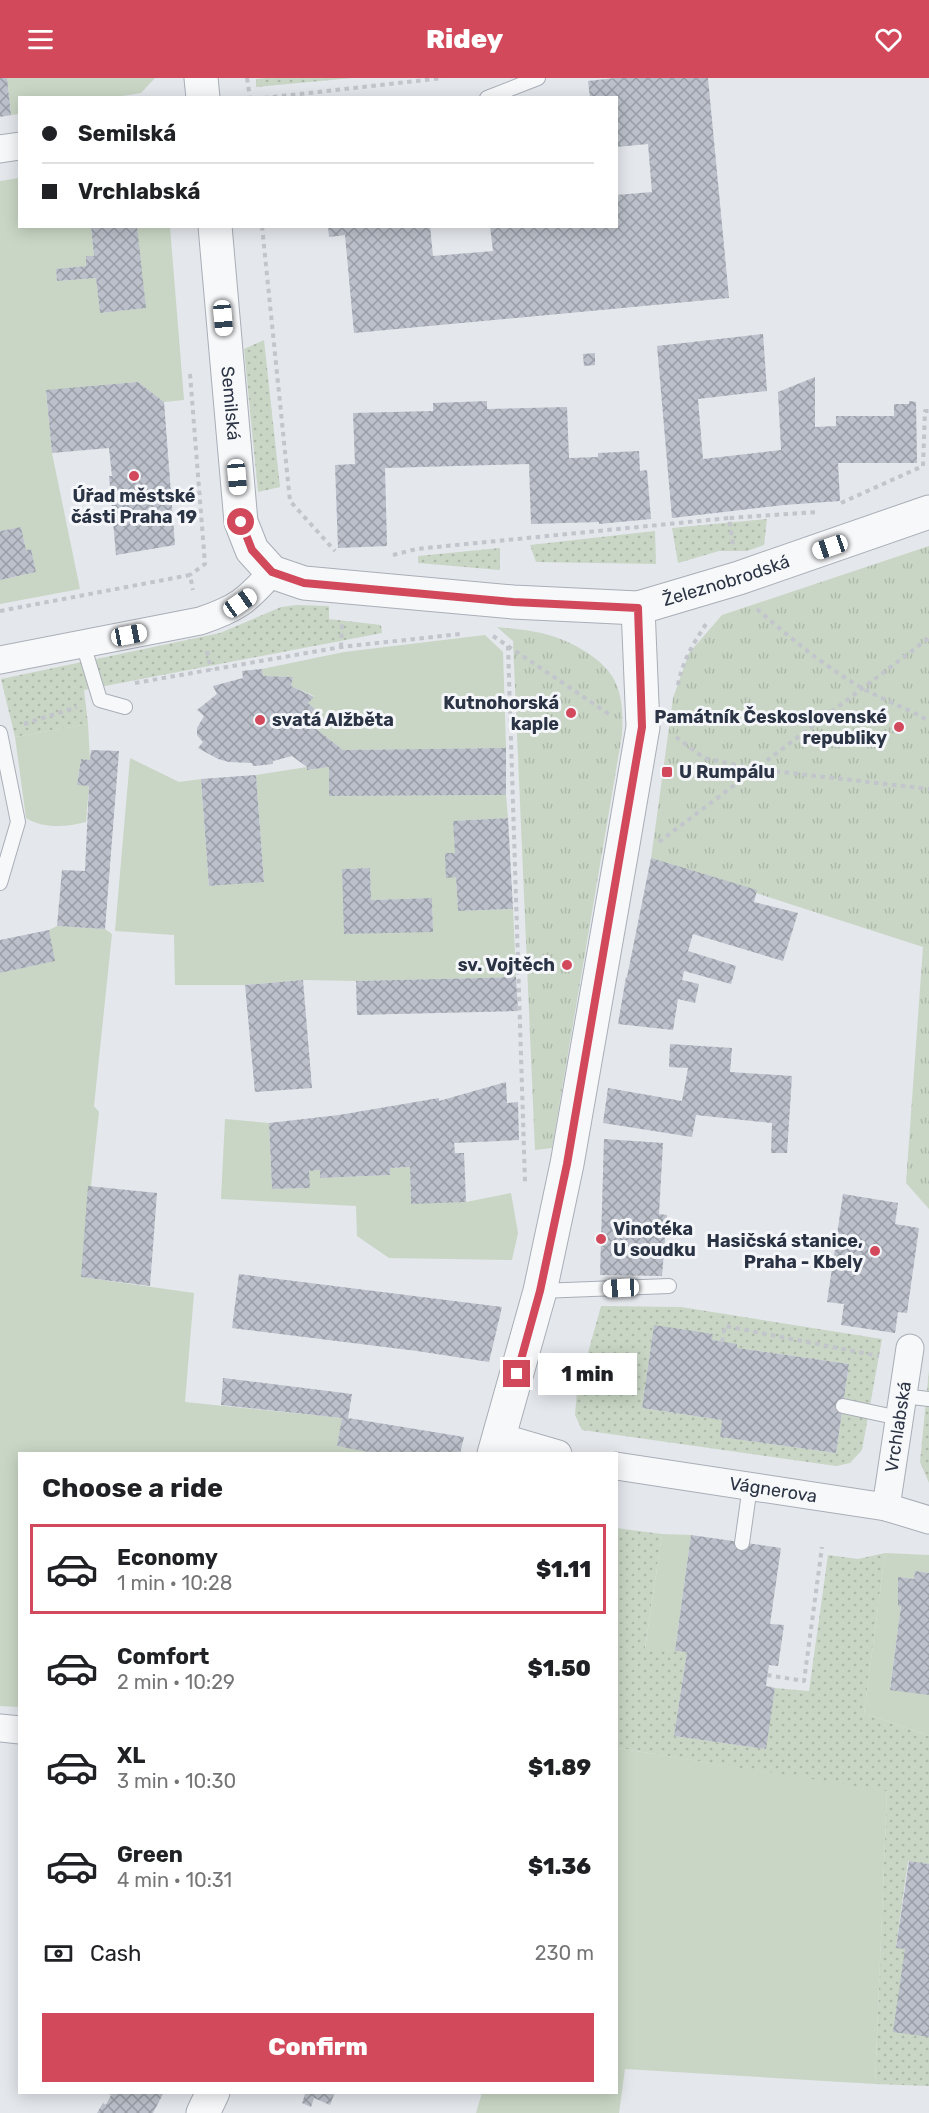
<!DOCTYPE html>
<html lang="en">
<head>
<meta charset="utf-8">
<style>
	:root { --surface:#fff; --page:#f6f6f6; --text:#202124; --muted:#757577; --line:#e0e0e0; --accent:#d1495b }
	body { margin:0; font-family:Rubik,sans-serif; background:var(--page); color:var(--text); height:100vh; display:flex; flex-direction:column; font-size:22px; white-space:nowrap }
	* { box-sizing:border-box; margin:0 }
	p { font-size:20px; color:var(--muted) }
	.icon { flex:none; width:33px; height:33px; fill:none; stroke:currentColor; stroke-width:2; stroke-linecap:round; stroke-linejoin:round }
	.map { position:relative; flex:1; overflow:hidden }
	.details { position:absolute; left:18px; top:1374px; width:600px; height:642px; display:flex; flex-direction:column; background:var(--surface); border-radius:0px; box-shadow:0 3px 15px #0003 }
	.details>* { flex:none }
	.guide { position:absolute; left:18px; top:18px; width:600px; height:132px; border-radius:0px; box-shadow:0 3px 15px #0003; display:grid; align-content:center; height:132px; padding:0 24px; background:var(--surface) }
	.end { position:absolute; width:27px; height:27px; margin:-14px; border:8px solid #d1495b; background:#fff; box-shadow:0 0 0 3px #fff }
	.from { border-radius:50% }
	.bubble { position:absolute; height:42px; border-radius:0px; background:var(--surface); box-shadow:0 3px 15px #0003; font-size:20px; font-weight:800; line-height:42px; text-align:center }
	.car { position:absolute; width:18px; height:36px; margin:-18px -9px; border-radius:8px; box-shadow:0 0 4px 2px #0007; background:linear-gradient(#fff 24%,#345 0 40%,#fff 0 76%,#345 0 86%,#fff 0) }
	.guide b { display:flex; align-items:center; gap:21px; height:57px; font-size:22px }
	.guide b+b { border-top:2px solid var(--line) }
	.guide i { width:15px; height:15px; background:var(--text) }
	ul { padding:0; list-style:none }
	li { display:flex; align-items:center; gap:18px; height:90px; margin:0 12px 9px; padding:0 12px; border:3px solid transparent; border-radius:0px }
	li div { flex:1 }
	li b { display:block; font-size:22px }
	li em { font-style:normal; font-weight:800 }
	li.active { border-color:var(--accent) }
	li>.icon { width:54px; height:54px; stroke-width:1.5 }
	h2 { padding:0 24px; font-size:27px; line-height:72px }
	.pay { display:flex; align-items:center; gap:15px; height:66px; padding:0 24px; font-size:22px }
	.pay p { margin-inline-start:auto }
	.action { display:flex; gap:12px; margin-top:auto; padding:12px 24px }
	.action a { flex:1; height:69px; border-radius:0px; background:var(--accent); color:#fff; font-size:24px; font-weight:800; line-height:69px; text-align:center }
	header { display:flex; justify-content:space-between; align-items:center; height:78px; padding:0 24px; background:var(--accent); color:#fff; font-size:27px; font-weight:800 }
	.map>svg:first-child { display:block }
	.grass { fill:url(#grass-dots); fill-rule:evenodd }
	.park { fill:url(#park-tufts) }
	.garden { fill:#c9d6c5; fill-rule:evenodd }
	.building { fill:url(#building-cross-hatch) }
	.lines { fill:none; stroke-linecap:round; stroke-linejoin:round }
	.service-casing { stroke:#a9aeb7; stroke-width:16 }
	.minor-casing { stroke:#a9aeb7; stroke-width:29 }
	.tertiary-casing { stroke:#a9aeb7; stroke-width:35 }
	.path { stroke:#c2c5cb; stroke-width:4; stroke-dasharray:4.5 4.5; stroke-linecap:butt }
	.service { stroke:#f7f8fa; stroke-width:14 }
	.minor { stroke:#f7f8fa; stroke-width:27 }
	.tertiary { stroke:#f7f8fa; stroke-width:33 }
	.route { stroke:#d1495b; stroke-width:8 }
	.poi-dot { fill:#d1495b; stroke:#f4f6f9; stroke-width:2 }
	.labels { text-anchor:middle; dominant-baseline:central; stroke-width:6; stroke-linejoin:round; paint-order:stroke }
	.street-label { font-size:18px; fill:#2b3445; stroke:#f4f6f9 }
	.poi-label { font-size:18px; font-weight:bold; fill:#2b3445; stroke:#f4f6f9; text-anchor:end }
</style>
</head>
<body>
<header><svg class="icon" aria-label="menu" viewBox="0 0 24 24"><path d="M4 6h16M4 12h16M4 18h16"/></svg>Ridey<svg class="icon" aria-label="heart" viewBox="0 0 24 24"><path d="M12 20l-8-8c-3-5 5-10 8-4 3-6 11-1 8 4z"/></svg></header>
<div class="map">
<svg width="929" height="2035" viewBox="0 0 929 2035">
	<defs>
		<pattern id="grass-dots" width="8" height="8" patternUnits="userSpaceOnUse" patternTransform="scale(1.5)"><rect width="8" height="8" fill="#c9d6c5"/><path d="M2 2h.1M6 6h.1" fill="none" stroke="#adb8ab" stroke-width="1.8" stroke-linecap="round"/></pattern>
		<pattern id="park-tufts" width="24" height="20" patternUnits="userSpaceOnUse" patternTransform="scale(1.5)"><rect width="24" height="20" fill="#c9d6c5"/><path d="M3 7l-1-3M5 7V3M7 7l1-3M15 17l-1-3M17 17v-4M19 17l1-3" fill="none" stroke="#adb8ab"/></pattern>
		<pattern id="building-cross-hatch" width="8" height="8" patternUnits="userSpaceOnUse" patternTransform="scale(1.5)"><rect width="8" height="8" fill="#bbc0ca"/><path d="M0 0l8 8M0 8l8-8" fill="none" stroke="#989da6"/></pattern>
	</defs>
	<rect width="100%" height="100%" fill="#e4e7ec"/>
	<path class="grass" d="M267 0H352L256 9V1Z
		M264 262 280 409 258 414 244 271Z
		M767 441 764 467 747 473H719L678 485 672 450Z
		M655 453 656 486 536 484 530 467Z
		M500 470V492L418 485V478Z
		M297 527 329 528V541L381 547 382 555 84 612 88 646 15 659 1 601 220 555 281 529Z
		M601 1228 681 1229 882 1261 862 1372 850 1385 836 1388 582 1352 575 1337 577 1314ZM654 1248 737 1270 849 1286 836 1375 721 1359 722 1342 642 1330Z
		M929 1292V1405L920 1384Z
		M616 1450 662 1456 645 1570 687 1574 674 1658 765 1671 775 1610 809 1613 828 1477 858 1481 885 1475 864 1635 929 1658V1786L908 1783 896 1869 905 1871 929 1959V2008L875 2006 887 1714 618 1670Z"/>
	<path class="park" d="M929 468V1131L906 1105 923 869 651 781 673 620 689 575 722 537Z
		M497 549C515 551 535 552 552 558 572 564 601 580 612 598 623 615 623 638 622 657L552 1070 535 1072 513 563Z"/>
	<path class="garden" d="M7 0H155L141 15 116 19 20 20 19 36 11 37Z
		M19 100 20 148 91 149 94 178 86 179V188L56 191 57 203 96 200 100 235 145 230 137 149H170L184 322 164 324 138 304 46 313 52 375 80 511 0 526V502L36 494 31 471 26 472 21 449 0 453V103Z
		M485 557 503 574 506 670 343 672 315 650C324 640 316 632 308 625L314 618 291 608 293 599 263 598 262 591 344 574Z
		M88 646 90 682 81 681 77 706 89 708 86 744C67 749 43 751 26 740L15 659Z
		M130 680 179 704 201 701 209 808 264 803 256 697 307 689V692L329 689V718L506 717 508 740 454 743 455 775 445 776 456 799 458 833 513 831 516 899 356 903 303 902 245 907H175L174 857 115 853ZM370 790 371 822 432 820 433 853 345 856 342 791Z
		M57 848 105 851 112 856 94 1028 99 1034 81 1199 194 1215 185 1324 342 1340 337 1368 380 1375 20 1376 19 1629 0 1628V895L54 883 49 852Z
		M225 1041 269 1045 272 1111 309 1110V1093L320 1092V1100L390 1097V1090L410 1089 411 1125 466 1124 511 1115 518 1155 512 1182 389 1180 357 1158 356 1128 221 1121Z
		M662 1456 691 1457 675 1573 645 1571Z
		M885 1475 929 1477V1495L915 1493 914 1501 898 1499V1528H901L890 1611 929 1617V1658L864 1635Z
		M617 1670 887 1713 875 2006 625 1991 619 2035H476L482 2015 616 2014Z"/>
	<path class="building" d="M0 0H7L11 37 0 39Z
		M615 0H708L729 220 354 255 345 157 329 159 328 148H430L433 178 493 173 490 148H616V117L652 114 648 66 616 69V20H590L588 3Z
		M91 148H137L146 230 100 235 96 200 57 203 56 191 86 188V178H94Z
		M763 256 767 313 698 321 703 381 781 372 778 314 815 299V349L836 348V338H894V326H909V323L916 324 917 385H838L840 423 784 427 672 440 657 268Z
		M595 275V287L584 288 583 276Z
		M138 304 164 324 175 467 116 477 109 398H112L109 370 52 375 46 312Z
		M487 323V331L567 329 569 380 598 379V375L639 373 640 393 647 392 651 441 599 446V444L531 446 529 386 385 390 387 468 338 470 335 387 355 386 353 335 433 333V325Z
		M21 449 26 472 31 471 36 494 0 502V453Z
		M262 591 263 598 293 599 291 608 314 619 308 625 316 632 320 639 318 647 315 650 343 672 506 670V717L329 718V689L307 692V689L292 678 273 683V686L253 688 252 685 229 684 218 681 198 670 203 664 197 657V650L204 638 197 632 217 616 213 608 243 600 242 593Z
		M91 672 119 673 105 851 57 848 62 792 85 793 89 708 77 707 81 681 90 682Z
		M256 697 264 804 209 808 201 701Z
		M508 740 513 831 458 833 456 799 446 800 445 775H455L453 743Z
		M651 780 757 812 754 824 798 835 783 883 693 856 688 873 736 888 731 906 684 893 682 902 699 906 695 925 678 921 673 952 618 946 626 899H627Z
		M370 790 371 822 432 820 433 854 344 856 342 791Z
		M49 852 55 883 0 895V862Z
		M516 899 518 933 357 937 356 903Z
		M303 902 312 1010 255 1014 245 907Z
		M670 966 732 970 730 994 792 998 787 1075H771L772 1045 696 1037 692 1059 603 1045 608 1010 682 1023 688 990 669 989Z
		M506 1004 507 1025 518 1024 519 1062 454 1065 455 1075H464L466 1124 411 1126 410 1089 390 1090V1097L320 1100V1092L309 1093 310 1110 272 1111 269 1045 339 1037 439 1020V1023Z
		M604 1061 663 1065 659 1136 667 1137 662 1198 600 1197Z
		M88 1108 157 1115 150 1208 81 1199Z
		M843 1116 898 1125 895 1146 919 1150 907 1235 898 1234 895 1255 841 1247 844 1226 827 1224Z
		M239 1196 502 1229 489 1284 417 1273 232 1250Z
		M654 1247 713 1256 712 1262 737 1266V1270L849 1286 836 1375 720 1359 722 1342 642 1330Z
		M223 1300 352 1316 348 1340 464 1359 460 1376H380L337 1368 342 1340 221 1327Z
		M691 1457 781 1470 770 1546 784 1547 778 1588 769 1587 766 1608 775 1610 766 1671 674 1658 687 1574 675 1573Z
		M915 1493 929 1495V1617L890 1612 901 1528H898V1499L914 1501Z
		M909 1783 929 1786V1959L893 1954 905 1871 896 1870Z
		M104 2014H164L153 2035H97L103 2025 106 2027 111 2017Z
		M301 2014H335L330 2027 314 2020 311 2029 302 2025 305 2016Z"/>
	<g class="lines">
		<defs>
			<path id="service" d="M487 20 538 0
				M83 566 100 622 125 629
				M0 655 18 744 0 805
				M540 1213 669 1208
				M903 1318 929 1321
				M843 1328 899 1340
				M742 1465 750 1408"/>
			<g id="minor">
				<path d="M0 71 20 68"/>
				<path d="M0 582 200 543C236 531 247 523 272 494"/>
				<path d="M500 1359 558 1376"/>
				<path id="s1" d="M616 1388 886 1429 929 1442"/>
				<path id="s2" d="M886 1429 910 1270"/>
				<path d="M0 1650 20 1652"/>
			</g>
			<g id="tertiary">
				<path d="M201 0 203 20"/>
				<path id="s3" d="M215 148 241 444 252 472 272 494 304 505 513 524 638 530 739 500 929 434"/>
				<path d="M494 1376 540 1213 567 1086 623 766 643 649 638 530"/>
				<path d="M203 2035 213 2014"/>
			</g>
		</defs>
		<use href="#service" class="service-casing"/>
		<use href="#minor" class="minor-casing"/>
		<use href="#tertiary" class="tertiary-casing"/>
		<path class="path" d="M247 0 250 20
			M264 20 443 0
			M262 148 290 423 335 473
			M190 296 205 486 190 497
			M841 425 923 388 925 333H929
			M733 466 729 440 817 434
			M393 477 416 471 729 440
			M757 531C789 559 824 588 862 610 883 622 907 630 929 643
			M0 533 190 497 193 512
			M493 558 609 636
			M508 568 525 1104
			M341 569 342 543
			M207 573 211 592
			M135 605 341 569 460 556
			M678 607C682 584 693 566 706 546
			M24 646 77 629
			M676 659 704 680 756 691 929 711
			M659 764 929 560
			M722 1264 725 1248 879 1278
			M767 1597 804 1603 822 1469"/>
		<use href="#service" class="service"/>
		<use href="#minor" class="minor"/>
		<use href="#tertiary" class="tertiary"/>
	</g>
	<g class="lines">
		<path class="route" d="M241 444 252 472 272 494 304 505 513 524 638 530 642 649 567 1086 540 1213 517 1296"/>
	</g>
	<g class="poi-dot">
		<circle cx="134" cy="398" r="6"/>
		<circle cx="571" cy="635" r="6"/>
		<circle cx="260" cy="642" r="6"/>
		<circle cx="899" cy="649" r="6"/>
		<rect x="661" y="688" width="12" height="12" rx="3"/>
		<circle cx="567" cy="887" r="6"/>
		<circle cx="601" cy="1161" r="6"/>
		<circle cx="875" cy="1173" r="6"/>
	</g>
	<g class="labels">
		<g class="street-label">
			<text stroke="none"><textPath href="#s3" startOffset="178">Semilská</textPath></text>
			<text stroke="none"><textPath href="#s3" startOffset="818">Železnobrodská</textPath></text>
			<text stroke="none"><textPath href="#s2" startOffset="81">Vrchlabská</textPath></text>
			<text stroke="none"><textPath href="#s1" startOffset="159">Vágnerova</textPath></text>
		</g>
		<g class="poi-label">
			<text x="134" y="418" text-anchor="middle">Úřad městské<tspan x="134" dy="21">části Praha 19</tspan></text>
			<text x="559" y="625">Kutnohorská<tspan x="559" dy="21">kaple</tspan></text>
			<text x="887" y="639">Památník Československé<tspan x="887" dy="21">republiky</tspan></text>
			<text x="272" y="642" text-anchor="start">svatá Alžběta</text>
			<text x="679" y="694" text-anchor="start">U Rumpálu</text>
			<text x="555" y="887">sv. Vojtěch</text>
			<text x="613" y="1151" text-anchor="start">Vinotéka<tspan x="613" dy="21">U soudku</tspan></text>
			<text x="863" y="1163">Hasičská stanice,<tspan x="863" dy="21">Praha - Kbely</tspan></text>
		</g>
	</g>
</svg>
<i class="end from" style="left:241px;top:444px"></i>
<i class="end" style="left:517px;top:1296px"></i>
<div class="bubble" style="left:538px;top:1275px;width:99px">1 min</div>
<i class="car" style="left:223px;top:240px;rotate:175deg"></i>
<i class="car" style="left:237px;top:399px;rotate:175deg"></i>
<i class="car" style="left:830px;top:469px;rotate:251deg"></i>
<i class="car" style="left:240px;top:525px;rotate:55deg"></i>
<i class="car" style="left:129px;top:557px;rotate:79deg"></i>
<i class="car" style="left:621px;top:1210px;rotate:267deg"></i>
<div class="guide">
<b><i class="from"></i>Semilská</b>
<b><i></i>Vrchlabská</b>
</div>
<section class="details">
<h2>Choose a ride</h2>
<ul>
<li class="active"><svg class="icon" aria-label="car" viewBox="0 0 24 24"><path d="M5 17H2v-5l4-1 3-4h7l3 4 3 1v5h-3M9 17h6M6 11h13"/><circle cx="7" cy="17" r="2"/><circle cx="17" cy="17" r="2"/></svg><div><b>Economy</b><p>1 min · 10:28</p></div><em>$1.11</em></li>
<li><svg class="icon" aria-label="car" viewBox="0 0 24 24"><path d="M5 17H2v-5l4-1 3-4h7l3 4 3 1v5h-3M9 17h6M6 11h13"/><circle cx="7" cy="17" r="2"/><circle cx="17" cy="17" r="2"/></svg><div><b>Comfort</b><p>2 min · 10:29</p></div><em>$1.50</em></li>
<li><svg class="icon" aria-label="car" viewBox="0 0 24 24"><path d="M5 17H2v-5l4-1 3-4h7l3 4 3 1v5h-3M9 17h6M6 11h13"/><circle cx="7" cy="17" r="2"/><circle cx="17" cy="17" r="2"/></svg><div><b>XL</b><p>3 min · 10:30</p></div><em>$1.89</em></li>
<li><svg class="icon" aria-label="car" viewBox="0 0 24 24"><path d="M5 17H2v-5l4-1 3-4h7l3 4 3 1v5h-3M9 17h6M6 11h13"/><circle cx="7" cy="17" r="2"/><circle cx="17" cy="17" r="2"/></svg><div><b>Green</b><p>4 min · 10:31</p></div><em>$1.36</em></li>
</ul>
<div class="pay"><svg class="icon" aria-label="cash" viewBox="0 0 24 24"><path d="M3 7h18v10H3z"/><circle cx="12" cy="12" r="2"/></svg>Cash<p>230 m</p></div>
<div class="action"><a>Confirm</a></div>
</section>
</div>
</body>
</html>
